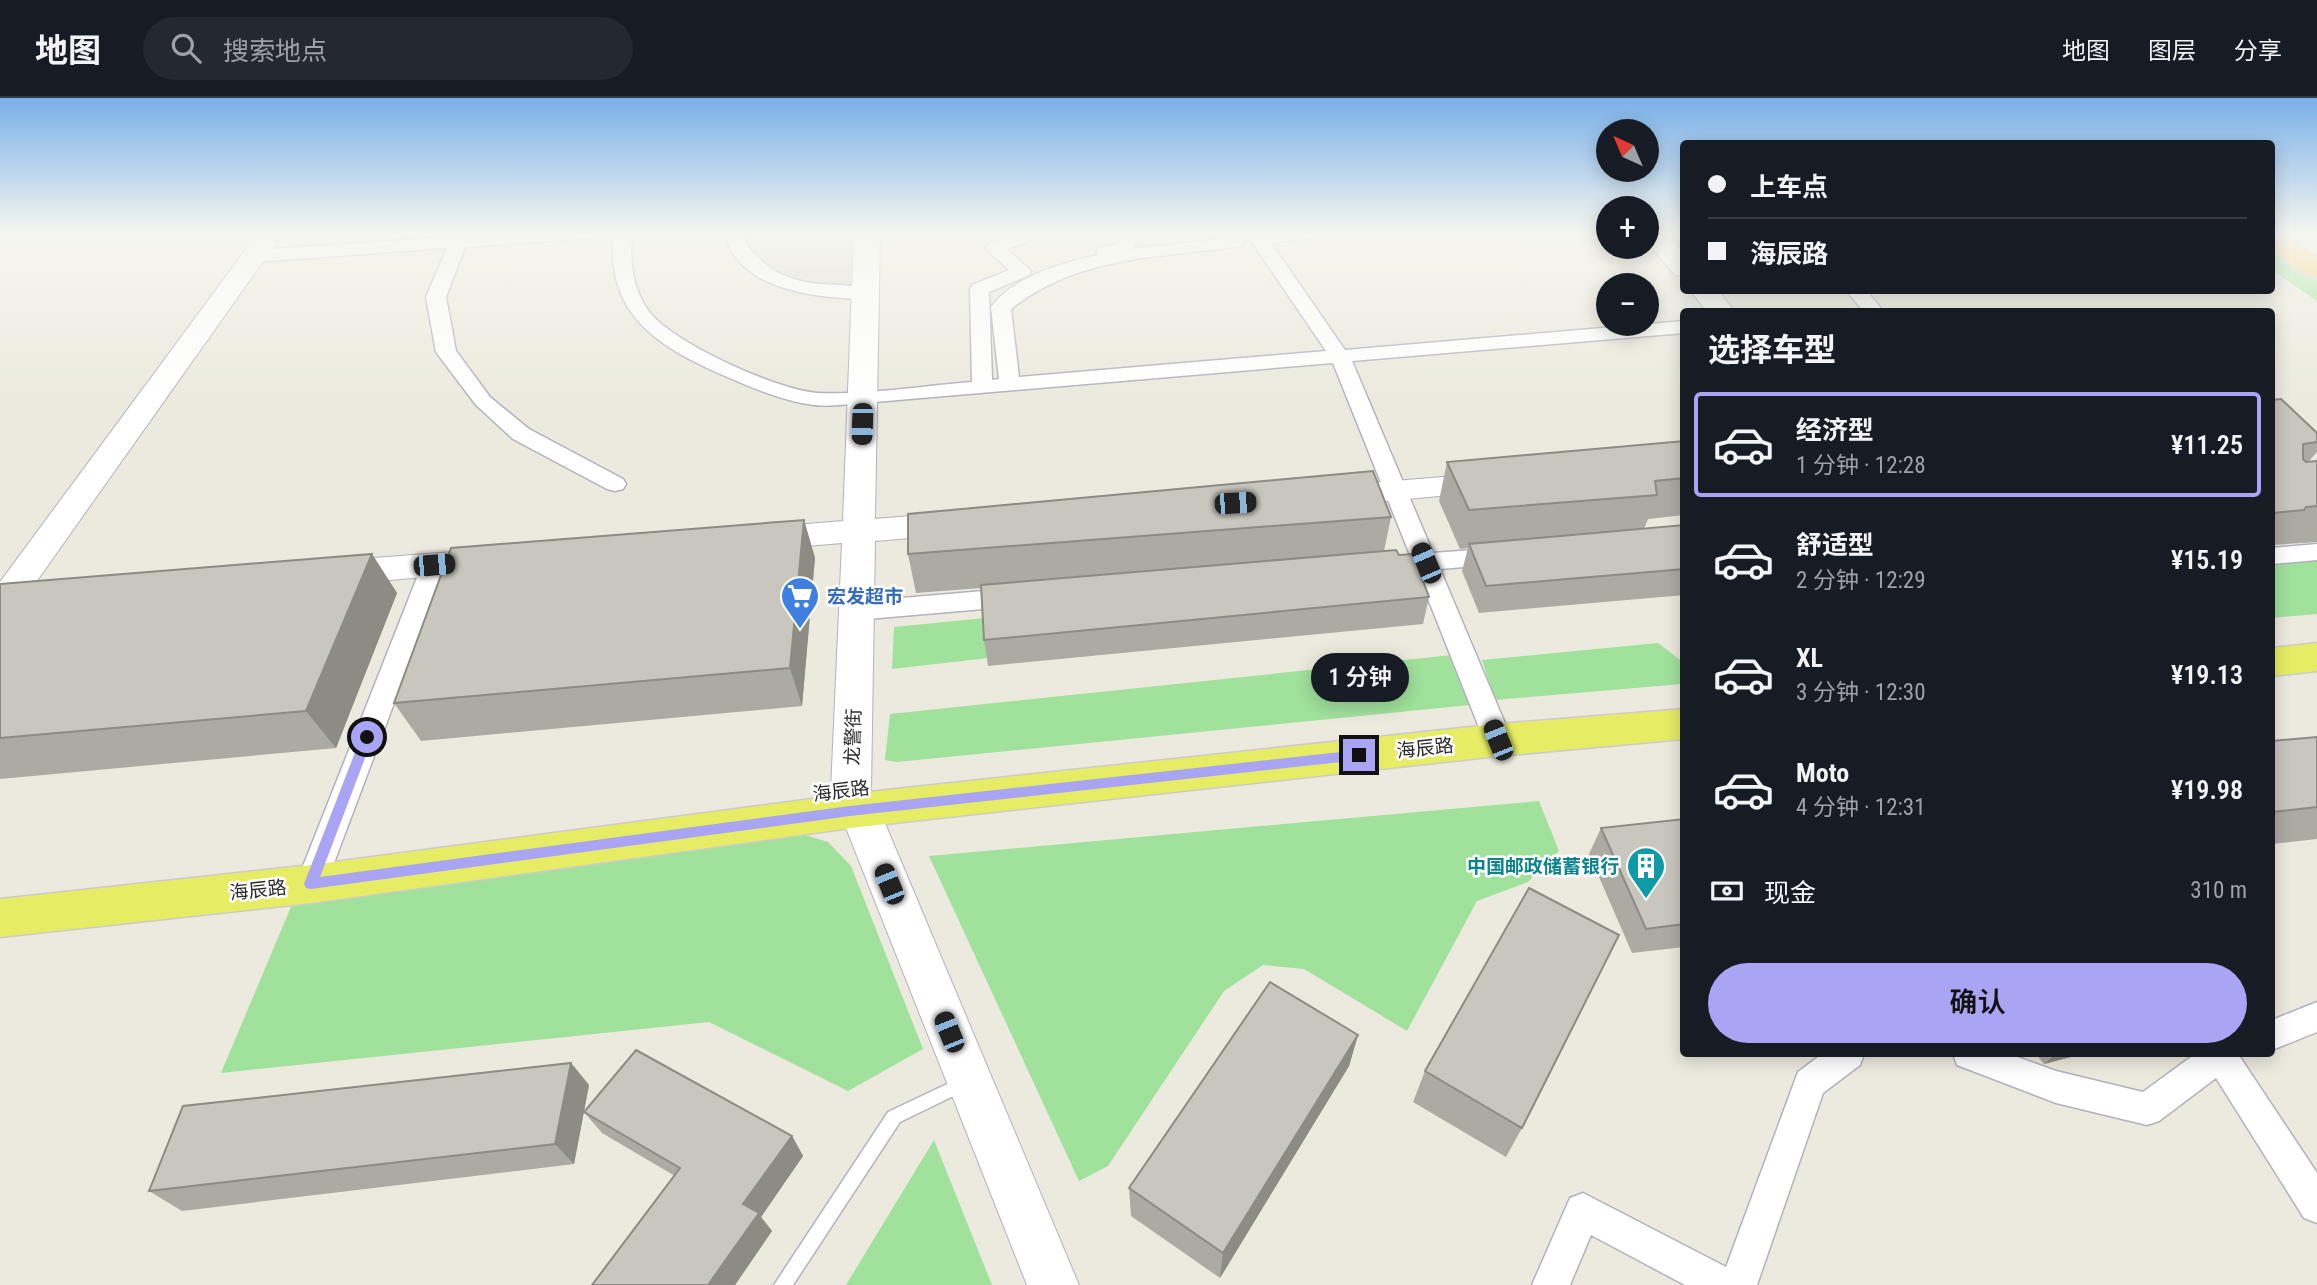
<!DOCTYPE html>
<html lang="zh">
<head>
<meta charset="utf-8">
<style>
	:root { --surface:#171b24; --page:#242831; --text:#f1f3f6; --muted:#9ea1a6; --line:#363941; --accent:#aaa4f5 }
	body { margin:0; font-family:"Roboto Condensed","Noto Sans SC",sans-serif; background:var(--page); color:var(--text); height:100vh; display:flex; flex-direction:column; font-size:26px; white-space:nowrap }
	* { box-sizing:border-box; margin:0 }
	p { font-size:23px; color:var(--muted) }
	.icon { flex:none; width:38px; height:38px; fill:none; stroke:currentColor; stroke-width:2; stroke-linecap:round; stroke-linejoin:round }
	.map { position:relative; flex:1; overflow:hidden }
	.sheet { position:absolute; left:1680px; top:210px; width:595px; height:749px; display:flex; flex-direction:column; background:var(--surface); border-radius:7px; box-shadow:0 4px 18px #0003 }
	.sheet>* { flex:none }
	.hud { position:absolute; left:1680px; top:42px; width:595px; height:154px; border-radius:7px; box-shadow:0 4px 18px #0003; display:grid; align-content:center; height:154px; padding:0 28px; background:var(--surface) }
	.needle { width:46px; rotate:316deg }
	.fabs { position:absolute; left:1596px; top:21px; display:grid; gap:14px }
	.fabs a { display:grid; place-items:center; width:63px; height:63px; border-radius:50%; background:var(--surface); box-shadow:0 4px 18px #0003; font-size:35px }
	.end { position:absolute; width:32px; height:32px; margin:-16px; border:9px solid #aaa4f5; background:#111; box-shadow:0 0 0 4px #111 }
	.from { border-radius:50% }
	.bubble { position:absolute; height:49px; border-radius:24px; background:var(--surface); box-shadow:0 4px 18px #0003; font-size:23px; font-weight:600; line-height:49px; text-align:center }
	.car { position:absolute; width:21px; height:42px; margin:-21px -10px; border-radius:9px; box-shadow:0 0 5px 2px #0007; background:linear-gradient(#222 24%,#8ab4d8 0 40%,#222 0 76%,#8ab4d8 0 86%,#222 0) }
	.hud b { display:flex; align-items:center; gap:24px; height:66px; font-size:26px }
	.hud b+b { border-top:2px solid var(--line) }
	.hud i { width:18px; height:18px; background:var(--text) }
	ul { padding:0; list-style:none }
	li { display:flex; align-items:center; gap:21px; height:105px; margin:0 14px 10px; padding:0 14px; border:4px solid transparent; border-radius:7px }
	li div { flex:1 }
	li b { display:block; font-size:26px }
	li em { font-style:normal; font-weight:600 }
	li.selected { border-color:var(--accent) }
	li>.icon { width:63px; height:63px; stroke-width:1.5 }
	h2 { padding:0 28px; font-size:32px; line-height:84px }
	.pay { display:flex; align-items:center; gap:18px; height:77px; padding:0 28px; font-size:26px }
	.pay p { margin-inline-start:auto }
	.cta { display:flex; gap:14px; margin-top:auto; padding:14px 28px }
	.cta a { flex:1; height:80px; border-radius:42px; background:var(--accent); color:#111; font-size:28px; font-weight:600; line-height:80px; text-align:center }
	header { display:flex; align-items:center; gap:42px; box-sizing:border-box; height:98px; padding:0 35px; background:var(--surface); border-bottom:2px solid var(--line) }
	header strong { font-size:33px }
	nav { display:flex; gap:38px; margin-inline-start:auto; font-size:24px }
	.search { width:490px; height:63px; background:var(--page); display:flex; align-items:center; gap:18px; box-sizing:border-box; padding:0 24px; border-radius:38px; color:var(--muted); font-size:26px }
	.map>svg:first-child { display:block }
	.green { fill:#a0e19c }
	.plaza { fill:#dddcd4 }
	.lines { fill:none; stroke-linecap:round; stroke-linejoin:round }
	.lane-casing { stroke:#b2b1be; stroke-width:3 }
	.street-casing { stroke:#b2b1be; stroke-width:3 }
	.secondary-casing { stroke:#b2b1be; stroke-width:2 }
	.primary-casing { stroke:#ccc; stroke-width:3 }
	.highway-casing { stroke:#ccc; stroke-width:3 }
	.lane { fill:#fff; fill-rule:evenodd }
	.street { fill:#fff; fill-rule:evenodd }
	.secondary { fill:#fff; fill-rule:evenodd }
	.primary { fill:#e6ec63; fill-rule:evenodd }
	.highway { fill:#f9cb5c; fill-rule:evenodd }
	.wall { fill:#acaaa3 }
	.shaded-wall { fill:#8c8b84 }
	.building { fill:#c8c6bd; stroke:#8c8b84; stroke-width:2 }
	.route { fill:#aaa4f5 }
	.labels { text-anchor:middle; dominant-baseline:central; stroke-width:5; stroke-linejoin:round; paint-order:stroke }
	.shop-label { font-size:19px; font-weight:bold; fill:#366cbe; stroke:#fff; text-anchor:start }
	.street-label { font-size:19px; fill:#2b2b2b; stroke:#fff }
	.culture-label { font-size:19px; font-weight:bold; fill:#0d838f; stroke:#fff; text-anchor:end }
</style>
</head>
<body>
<header>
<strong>地图</strong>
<div class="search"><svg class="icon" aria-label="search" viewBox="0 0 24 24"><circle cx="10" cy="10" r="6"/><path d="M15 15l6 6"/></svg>搜索地点</div>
<nav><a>地图</a><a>图层</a><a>分享</a></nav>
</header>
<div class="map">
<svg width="2317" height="1187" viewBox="0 0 2317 1187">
	<rect width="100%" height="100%" fill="#eceade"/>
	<path class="green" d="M2272 148 2317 178V203L2272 172Z
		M2317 461V516L2272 520V466Z
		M985 520 988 560 892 571 894 529Z
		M1658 545 1683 564 1682 586 1495 602 1482 562Z
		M1452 557 1470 607 897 664 885 662 890 616Z
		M1539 703 1559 753 1528 784 1477 803 1407 933 1304 871 1263 867 1224 893 1108 1068 1079 1083 929 758Z
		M805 737 828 744 851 768 923 951 848 993 709 924 221 975 293 804Z
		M934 1042 992 1187H846Z"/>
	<path class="plaza" d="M734 135H867L866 195H831L757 171Z"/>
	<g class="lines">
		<defs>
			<path id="lane" d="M964 978 970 980 972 985 970 990 900 1024 793 1187H774L888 1014Z"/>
			<path id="street" d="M510 135H604L595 140 465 149 446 199 456 253 490 299 529 331 623 381 626 386 623 391 615 393 607 391 513 341 476 307 436 254 426 199 447 150 255 164 246 158 255 152Z
				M614 135H632C629 163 633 194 651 216 676 246 779 293 818 295 868 297 921 288 972 284L970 191 972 187 1009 172 985 150 988 146 1016 135H1042L1039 139 1007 151 1031 173 1029 177 989 194 992 282 999 281 991 209C1014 178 1062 165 1098 157L1096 154 1099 150 1116 146 1123 141 1117 135 1141 136 1144 140 1132 151 1236 139 1245 144 1236 149C1158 159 1075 159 1011 211L1019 279 1326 253 1250 141 1253 137 1261 135H1322L1313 140 1271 145 1345 252 1684 223V235L1352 263 1433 455 1500 450 1508 452 1512 458 1508 464 1500 466 1440 471 1512 642 1508 649 1498 653 1488 649 1484 642 1417 473 1381 476 1373 474 1369 468 1373 462 1410 457 1333 265 863 305C847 306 830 309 814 307 787 304 757 292 732 281 664 252 604 220 614 135Z
				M725 135H743C745 147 752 154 761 162 773 174 790 181 806 184 821 188 868 185 876 195 869 204 855 201 845 200 803 198 734 186 725 135Z
				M1846 192H1866L1884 214H1864Z
				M2317 446V462L2272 466V450Z
				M434 459 442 461 446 467 326 786 322 795 311 799 300 795 296 786 422 467 426 461Z
				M1019 490 1028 493 1031 499 1028 505 1019 508 856 522 847 519 844 513 847 507 856 504Z
				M2317 904V934L2272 952V922Z
				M1822 956H1864L1860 967 1823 995 1757 1187H1685L1591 1137 1570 1187H1532L1570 1100 1583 1095 1726 1169 1798 974Z
				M1953 956H2009L2056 973 2143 994 2195 956H2238L2317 1075V1125L2304 1120 2216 980 2159 1023 2147 1027 2056 1005 1957 967Z"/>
			<path id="secondary" d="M258 135H283L34 487 49 490 54 499 49 508 37 511H0V484Z
				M854 135H880L875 421 958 414 969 417 974 425 969 433 958 436 875 443 871 692 1079 1187H1027L831 692 842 445 758 452 746 449 742 441 746 433 758 430 843 423Z
				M1647 135H1666L1684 155V179L1675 177 1647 144Z
				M1690 192H1718L1735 214H1707Z
				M1492 375 1503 378 1508 385 1503 392 1333 408 1322 405 1317 398 1322 391 1333 388Z
				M494 451 506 454 511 462 506 470 494 473 332 487 320 483 315 475 320 467 332 463Z"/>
			<path id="primary" d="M2317 545V573L2272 578V550Z
				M1684 611V641L1498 658 850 730 311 805 0 839V801L311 767 850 696 1498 626Z"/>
			<path id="highway" d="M2272 135H2281L2317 159V179L2307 177 2272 153Z"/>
		</defs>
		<use href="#lane" class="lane-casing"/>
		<use href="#street" class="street-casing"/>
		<use href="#secondary" class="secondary-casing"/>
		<use href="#primary" class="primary-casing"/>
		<use href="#highway" class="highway-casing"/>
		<use href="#lane" class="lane"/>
		<use href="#street" class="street"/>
		<use href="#secondary" class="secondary"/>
		<use href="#primary" class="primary"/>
		<use href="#highway" class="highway"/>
	</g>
	<path class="wall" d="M2272 302 2317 335V354L2308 364 2317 363V444L2273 447 2272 448Z
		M1684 343V417L1648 421 1644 431 1684 427V497L1479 515 1462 473 1468 450 1460 451 1439 403 1447 364Z
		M1391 419 1384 453 1399 457 1429 499 1423 526 988 568 984 542 981 490 916 495 908 456Z
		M804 422 815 460 802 608 421 643 394 605Z
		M372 456 397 495 336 650 0 681V486Z
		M2317 639V741L2272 746V643Z
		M1684 721V849L1632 855 1589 756 1601 730Z
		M1358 937 1349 968 1220 1180 1131 1118 1129 1090Z
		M2036 956H2082L2044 966Z
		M571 965 589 987 574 1066 182 1113 149 1093Z
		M1425 973 1522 1030 1506 1059 1413 1004Z
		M584 1014 792 1038 803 1058 761 1119 772 1133 735 1187H592L675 1078 602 1035Z"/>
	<path class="shaded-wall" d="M804 422 815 460 802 608 790 570Z
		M372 456 397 495 336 650 306 613Z
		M1358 937 1349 968 1220 1180 1223 1155Z
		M2056 956H2082L2044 966Z
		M571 965 589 987 574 1066 555 1046Z
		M792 1038 803 1058 761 1119 772 1133 735 1187H708L743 1106Z"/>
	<path class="building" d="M2281 301 2317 335V344L2303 346V361L2306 364 2317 363V408L2306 409 2304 412 2272 415V302Z
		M1684 343V380L1655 383 1657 397 1469 412 1447 364Z
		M1373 373 1391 419 908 456V416Z
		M804 422 790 570 394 605 451 450Z
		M1684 427V471L1486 488 1469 446Z
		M1396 452 1399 457 1413 456 1429 499 984 542 981 487Z
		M372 456 306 613 0 640V486Z
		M2317 639V709L2272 714V643Z
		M1684 721V826L1646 831 1601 730Z
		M1529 790 1619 837 1522 1030 1425 973Z
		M1270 884 1358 937 1223 1155 1129 1090Z
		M636 952 792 1038 743 1106 759 1115 708 1187H592L680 1070 584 1014Z
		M571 965 555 1046 149 1093 183 1008Z"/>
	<linearGradient id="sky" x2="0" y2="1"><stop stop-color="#79b0e9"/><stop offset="0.45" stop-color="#f6f6f0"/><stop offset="1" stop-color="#f6f6f0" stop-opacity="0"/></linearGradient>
	<rect width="2317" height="301" fill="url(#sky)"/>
	<path class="route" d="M367 635 373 639 320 779 850 708 1359 652 1365 657 1359 662 850 718 311 791 306 790 304 786 361 639Z"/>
	<defs>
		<symbol id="supermarket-pin" viewBox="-11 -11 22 30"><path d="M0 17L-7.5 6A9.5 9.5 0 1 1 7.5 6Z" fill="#3f7fe0" stroke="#fff"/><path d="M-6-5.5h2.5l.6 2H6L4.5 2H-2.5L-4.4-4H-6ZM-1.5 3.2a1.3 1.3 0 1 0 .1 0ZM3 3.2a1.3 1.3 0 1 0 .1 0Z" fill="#fff"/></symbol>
		<symbol id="building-pin" viewBox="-11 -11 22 30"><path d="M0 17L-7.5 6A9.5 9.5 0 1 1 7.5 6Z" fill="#0f9aa8" stroke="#fff"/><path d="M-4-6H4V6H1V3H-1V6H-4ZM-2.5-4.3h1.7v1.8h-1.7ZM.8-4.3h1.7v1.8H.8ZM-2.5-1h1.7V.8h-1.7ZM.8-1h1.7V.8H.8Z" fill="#fff"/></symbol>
	</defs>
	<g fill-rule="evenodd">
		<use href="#supermarket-pin" x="778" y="476" width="44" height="60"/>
		<use href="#building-pin" x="1624" y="746" width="44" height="60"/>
	</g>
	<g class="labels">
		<g class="shop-label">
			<text x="827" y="498">宏发超市</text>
		</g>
		<g class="street-label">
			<text transform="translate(853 639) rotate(-88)">龙警街</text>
			<text transform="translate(1425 650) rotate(-6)">海辰路</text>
			<text transform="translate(841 693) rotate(-7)">海辰路</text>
			<text transform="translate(258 792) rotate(-6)">海辰路</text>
		</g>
		<g class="culture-label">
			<text x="1619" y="768">中国邮政储蓄银行</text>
		</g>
	</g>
</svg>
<div class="fabs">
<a><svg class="needle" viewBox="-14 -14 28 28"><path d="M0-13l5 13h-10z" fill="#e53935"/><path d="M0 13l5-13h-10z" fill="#9ea1a6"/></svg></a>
<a>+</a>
<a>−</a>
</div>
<i class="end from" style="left:367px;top:639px"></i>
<i class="end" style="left:1359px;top:657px"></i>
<div class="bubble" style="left:1311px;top:555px;width:98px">1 分钟</div>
<i class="car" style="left:862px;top:326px;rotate:182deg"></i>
<i class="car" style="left:1235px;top:405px;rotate:86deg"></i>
<i class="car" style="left:1426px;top:465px;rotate:337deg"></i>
<i class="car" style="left:434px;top:467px;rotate:85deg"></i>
<i class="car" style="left:1498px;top:642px;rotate:338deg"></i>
<i class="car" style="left:889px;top:786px;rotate:338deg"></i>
<i class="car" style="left:949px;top:934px;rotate:338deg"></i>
<div class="hud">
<b><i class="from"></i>上车点</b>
<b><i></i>海辰路</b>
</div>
<section class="sheet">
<h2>选择车型</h2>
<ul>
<li class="selected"><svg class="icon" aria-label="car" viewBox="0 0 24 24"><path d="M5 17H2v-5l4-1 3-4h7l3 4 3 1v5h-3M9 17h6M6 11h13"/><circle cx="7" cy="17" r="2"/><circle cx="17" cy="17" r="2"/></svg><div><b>经济型</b><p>1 分钟 · 12:28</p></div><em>¥11.25</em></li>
<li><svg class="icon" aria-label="car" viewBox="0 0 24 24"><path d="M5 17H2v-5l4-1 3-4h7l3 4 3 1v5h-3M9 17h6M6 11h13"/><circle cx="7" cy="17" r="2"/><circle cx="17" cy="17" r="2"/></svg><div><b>舒适型</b><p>2 分钟 · 12:29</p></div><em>¥15.19</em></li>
<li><svg class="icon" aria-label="car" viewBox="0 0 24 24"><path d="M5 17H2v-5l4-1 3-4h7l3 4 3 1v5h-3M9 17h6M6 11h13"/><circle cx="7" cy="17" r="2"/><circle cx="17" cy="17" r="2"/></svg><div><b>XL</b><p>3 分钟 · 12:30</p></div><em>¥19.13</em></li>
<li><svg class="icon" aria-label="car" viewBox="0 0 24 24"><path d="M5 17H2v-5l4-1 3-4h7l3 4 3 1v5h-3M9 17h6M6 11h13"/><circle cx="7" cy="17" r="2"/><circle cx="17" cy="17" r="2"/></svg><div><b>Moto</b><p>4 分钟 · 12:31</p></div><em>¥19.98</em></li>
</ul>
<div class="pay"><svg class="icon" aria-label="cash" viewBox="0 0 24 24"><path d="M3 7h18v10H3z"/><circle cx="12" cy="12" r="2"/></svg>现金<p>310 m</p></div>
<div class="cta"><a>确认</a></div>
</section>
</div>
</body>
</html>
